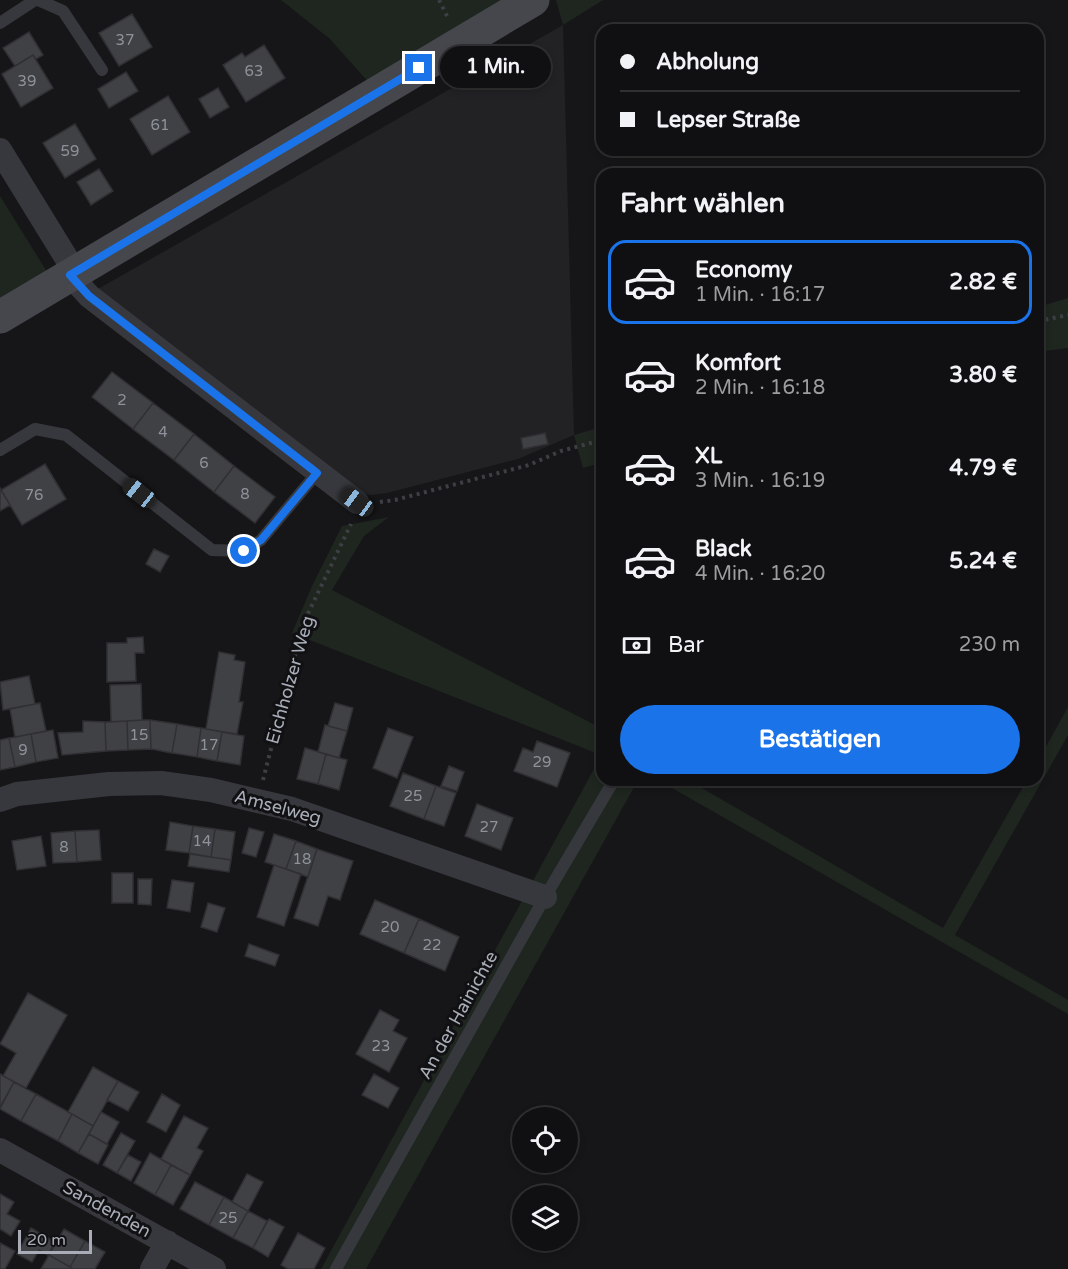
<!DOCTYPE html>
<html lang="de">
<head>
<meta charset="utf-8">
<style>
	:root { --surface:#101012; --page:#1e1e20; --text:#f1f3f6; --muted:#9c9d9f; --line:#303032; --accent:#1a73e8 }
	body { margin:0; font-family:"Varela Round",sans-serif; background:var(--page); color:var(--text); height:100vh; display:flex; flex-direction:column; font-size:22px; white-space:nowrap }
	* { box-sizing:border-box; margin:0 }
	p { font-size:20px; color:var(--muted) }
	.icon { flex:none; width:33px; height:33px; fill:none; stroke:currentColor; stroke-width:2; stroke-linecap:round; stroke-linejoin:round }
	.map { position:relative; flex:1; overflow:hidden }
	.panel { position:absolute; left:596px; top:168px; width:448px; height:618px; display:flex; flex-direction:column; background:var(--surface); border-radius:18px; box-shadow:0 3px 9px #0003,0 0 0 2px var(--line) }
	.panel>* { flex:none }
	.banner { position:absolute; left:596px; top:24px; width:448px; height:132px; border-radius:18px; box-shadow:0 3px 9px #0003,0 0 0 2px var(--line); display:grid; align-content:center; height:132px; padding:0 24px; background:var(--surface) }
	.fabs { position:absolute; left:512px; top:1107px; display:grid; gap:12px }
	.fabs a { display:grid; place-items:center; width:66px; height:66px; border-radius:50%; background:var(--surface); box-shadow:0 3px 9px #0003,0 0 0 2px var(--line); font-size:30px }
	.scale { position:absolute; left:18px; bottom:15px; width:74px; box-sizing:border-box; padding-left:6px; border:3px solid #a8adb8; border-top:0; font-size:16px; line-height:21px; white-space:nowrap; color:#a8adb8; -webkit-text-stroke:4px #111113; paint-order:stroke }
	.end { position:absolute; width:27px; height:27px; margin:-14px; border:8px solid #1a73e8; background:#fff; box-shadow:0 0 0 3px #fff }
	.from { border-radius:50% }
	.bubble { position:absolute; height:42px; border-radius:21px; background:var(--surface); box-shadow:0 3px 9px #0003,0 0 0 2px var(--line); font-size:20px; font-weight:700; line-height:42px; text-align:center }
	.car { position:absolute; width:18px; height:36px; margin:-18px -9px; border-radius:8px; box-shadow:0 0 4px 2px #0007; background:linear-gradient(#222 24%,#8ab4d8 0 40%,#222 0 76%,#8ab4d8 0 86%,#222 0) }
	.banner b { display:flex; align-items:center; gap:21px; height:57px; font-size:22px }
	.banner b+b { border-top:2px solid var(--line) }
	.banner i { width:15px; height:15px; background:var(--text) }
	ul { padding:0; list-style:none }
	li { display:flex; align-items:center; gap:18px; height:84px; margin:0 12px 9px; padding:0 12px; border:3px solid transparent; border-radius:18px }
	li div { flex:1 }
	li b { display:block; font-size:22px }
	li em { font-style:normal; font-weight:700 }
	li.current { border-color:var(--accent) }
	li>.icon { width:54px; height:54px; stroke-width:1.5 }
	h2 { padding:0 24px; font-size:27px; line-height:72px }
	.pay { display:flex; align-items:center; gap:15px; height:66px; padding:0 24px; font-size:22px }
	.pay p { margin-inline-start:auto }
	.cta { display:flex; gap:12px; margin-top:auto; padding:12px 24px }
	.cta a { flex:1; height:69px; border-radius:36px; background:var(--accent); color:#fff; font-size:24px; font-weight:700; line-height:69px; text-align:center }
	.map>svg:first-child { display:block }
	.built { fill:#222225 }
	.green { fill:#1e261f }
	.building { fill:#404145; stroke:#303034; stroke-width:1.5 }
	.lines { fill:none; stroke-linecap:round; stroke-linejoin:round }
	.path { stroke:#3d3f44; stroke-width:4; stroke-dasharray:3 4.5; stroke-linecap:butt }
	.lane { stroke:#37383d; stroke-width:12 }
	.street { stroke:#37383d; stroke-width:24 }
	.secondary { stroke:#45474d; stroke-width:33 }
	.route { stroke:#1a73e8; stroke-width:8 }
	.labels { text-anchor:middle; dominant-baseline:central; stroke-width:6; stroke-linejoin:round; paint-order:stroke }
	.number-label { font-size:15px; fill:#8e929b }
	.street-label { font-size:18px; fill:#a8adb8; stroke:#111113 }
</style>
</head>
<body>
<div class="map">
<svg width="1068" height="1269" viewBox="0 0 1068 1269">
	<rect width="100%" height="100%" fill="#161618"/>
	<path class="built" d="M563 25 574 435 518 459 387 493 370 495 355 491 98 289Z"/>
	<path class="green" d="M281 0H505L370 84 330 39Z
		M556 0H603L563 25Z
		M0 196 49 275 0 305Z
		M1068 298V348L1038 352V307Z
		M601 427V463L583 468 574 435Z
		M389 517 364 536 332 590 601 728V755L292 633 312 586 342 526Z
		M1068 707V735L955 935 1068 1000V1014L658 780H688L943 928 1027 780H1038V761Z
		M601 756 602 780H638L366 1269H321Z"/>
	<path class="building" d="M132 14 152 47 119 66 99 33Z
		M29 32 43 55 36 59 33 55 15 66 3 48Z
		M264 45 285 78 246 102 223 65 242 53 245 57Z
		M33 55 53 88 21 107 2 74Z
		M126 72 138 91 109 108 98 89Z
		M218 88 229 107 210 118 199 99Z
		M168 96 190 132 152 155 130 119Z
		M75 124 96 159 65 178 43 143Z
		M99 169 113 191 91 205 77 182Z
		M112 372 153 403 133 429 92 397Z
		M153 403 194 434 174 460 133 429Z
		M545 433 548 444 523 449 521 438Z
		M194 434 234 466 214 492 174 460Z
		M45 464 66 499 22 525 1 490Z
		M234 466 275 497 255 523 214 492Z
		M0 488 10 505 0 511Z
		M154 549 169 556 160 572 146 564Z
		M143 637 144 653H135L136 681 107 682V643H127V638Z
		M219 652 235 655 234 660 245 662 239 702H243L237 734 206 729Z
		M29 676 35 704 3 710 0 682Z
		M141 684 142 720 111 722 110 685Z
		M40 703 46 731 15 737 10 709Z
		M335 703 353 708 347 731 328 726Z
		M142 720H150L151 749 128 750 127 721Z
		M150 720 177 724 172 753 151 749Z
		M83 721 105 722 106 751 62 755 58 733 83 732Z
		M127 721 128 750 106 751 105 722Z
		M177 724 201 728 197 757 172 753Z
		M325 725 347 731 339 758 318 752Z
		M201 728 222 732 217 761 197 757Z
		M388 728 413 737 397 778 373 768Z
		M53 730 58 758 36 762 31 734Z
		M222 732 244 736 240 765 217 761Z
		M31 734 36 762 15 767 9 738Z
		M9 738 15 767 0 770V740Z
		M537 741 570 753 557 787 514 771 523 748 533 752Z
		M305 748 326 754 318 784 297 779Z
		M326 754 347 760 339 790 318 784Z
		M449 766 464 772 457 791 441 786Z
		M403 773 436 786 424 819 390 806Z
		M436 786 456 793 444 826 424 819Z
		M477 804 513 818 501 850 465 836Z
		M170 822 193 826 189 853 166 850Z
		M193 826 215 829 211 857 189 853Z
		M249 828 264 832 256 857 242 853Z
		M215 829 235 832 231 860 211 857Z
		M99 830 101 860 77 862 75 831Z
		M75 831 77 862 53 863 51 833Z
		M274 834 296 841 286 869 265 862Z
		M41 836 46 866 17 870 12 841Z
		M296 841 317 849 308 877 286 869Z
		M317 849 353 861 340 900 328 896 318 926 294 918Z
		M190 854 231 860 229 872 188 866Z
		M274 865 301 874 284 926 257 917Z
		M112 873H133V903H112Z
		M138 879H152L151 905 138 904Z
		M172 880 194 883 190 912 167 908Z
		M375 900 419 919 404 953 360 934Z
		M208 903 225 908 217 932 201 927Z
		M419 919 459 937 445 971 404 953Z
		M249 944 279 955 275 966 245 956Z
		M28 993 67 1015 26 1088 3 1076 16 1053 0 1044Z
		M380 1010 399 1020 393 1031 407 1038 389 1072 356 1054Z
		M93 1067 118 1081 93 1126 68 1112Z
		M0 1074 14 1082 0 1107Z
		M374 1074 399 1088 388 1108 362 1095Z
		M118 1081 139 1092 128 1111 107 1100Z
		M14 1082 36 1094 21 1121 0 1109Z
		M36 1094 72 1114 58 1141 21 1121Z
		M162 1094 180 1105 166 1132 147 1122Z
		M101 1112 119 1122 107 1144 89 1134Z
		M72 1114 93 1126 78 1153 58 1141Z
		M184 1116 208 1128 197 1148 203 1151 190 1175 161 1159Z
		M121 1133 135 1141 117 1173 103 1165Z
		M89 1134 108 1145 98 1164 78 1153Z
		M150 1153 171 1165 155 1195 134 1183Z
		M128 1155 141 1162 131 1181 117 1173Z
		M171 1165 190 1175 173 1205 155 1195Z
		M247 1174 263 1182 248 1211 232 1202Z
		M195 1182 224 1197 209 1225 180 1209Z
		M0 1194 14 1202 7 1214 20 1221 11 1236 0 1229Z
		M224 1197 248 1211 233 1238 209 1225Z
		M248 1211 267 1221 253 1248 233 1238Z
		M269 1219 284 1227 268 1257 253 1248Z
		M31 1228 55 1242 48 1255 39 1250 32 1262 17 1254Z
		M64 1229 85 1241 70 1267 49 1255Z
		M298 1233 325 1248 314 1269H288L281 1265Z
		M85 1241 105 1252 95 1269H73L70 1267Z
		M0 1243 15 1251 5 1269H0Z
		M49 1255 70 1267 73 1269H41Z"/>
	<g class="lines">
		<path class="path" d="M439 0 448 18
			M1038 321 1068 315
			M380 502 395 500 529 465 561 451 602 440
			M263 780 303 624 351 524"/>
		<path class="lane" d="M38 0 63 11 102 70
			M0 23 35 0
			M0 450 35 429 66 435 212 550 244 551 261 540 317 473
			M336 1269 545 897 614 780"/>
		<path class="street" d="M0 150 75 272
			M70 275 89 296 357 502
			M0 800 17 794 109 784 161 783 211 790 292 809 545 897
			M0 1150 214 1269
			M152 1269 167 1242"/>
		<path class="secondary" d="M0 317 533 0"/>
	</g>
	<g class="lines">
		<path class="route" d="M244 551 261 540 317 473 89 296 70 275 419 68"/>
	</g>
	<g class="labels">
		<g class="number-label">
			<text x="125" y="40">37</text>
			<text x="254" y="71">63</text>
			<text x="27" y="81">39</text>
			<text x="160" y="125">61</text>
			<text x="70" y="151">59</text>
			<text x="122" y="400">2</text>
			<text x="163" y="432">4</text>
			<text x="204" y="463">6</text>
			<text x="245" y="494">8</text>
			<text x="34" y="495">76</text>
			<text x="139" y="735">15</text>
			<text x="209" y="745">17</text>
			<text x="23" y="750">9</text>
			<text x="542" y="762">29</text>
			<text x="413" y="796">25</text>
			<text x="489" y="827">27</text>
			<text x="202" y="841">14</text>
			<text x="64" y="847">8</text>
			<text x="302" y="859">18</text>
			<text x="390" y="927">20</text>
			<text x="432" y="945">22</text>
			<text x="381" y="1046">23</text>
			<text x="228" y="1218">25</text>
		</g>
		<g class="street-label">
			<text transform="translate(290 680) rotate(-74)">Eichholzer Weg</text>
			<text transform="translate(278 807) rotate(15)">Amselweg</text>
			<text transform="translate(458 1015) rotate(-61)">An der Hainichte</text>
			<text transform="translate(107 1209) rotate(29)">Sandenden</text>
		</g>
	</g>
</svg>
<div class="fabs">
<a><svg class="icon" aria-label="locate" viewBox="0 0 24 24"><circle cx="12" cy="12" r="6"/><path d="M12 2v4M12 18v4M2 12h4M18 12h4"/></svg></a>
<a><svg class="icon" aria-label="layers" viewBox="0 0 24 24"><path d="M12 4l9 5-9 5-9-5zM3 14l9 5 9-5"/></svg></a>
</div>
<div class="scale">20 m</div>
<i class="end from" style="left:244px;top:551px"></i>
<i class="end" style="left:419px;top:68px"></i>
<div class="bubble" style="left:440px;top:46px;width:111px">1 Min.</div>
<i class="car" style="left:139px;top:493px;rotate:308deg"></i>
<i class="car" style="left:357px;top:502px;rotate:306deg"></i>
<div class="banner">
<b><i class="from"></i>Abholung</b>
<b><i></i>Lepser Straße</b>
</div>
<section class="panel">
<h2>Fahrt wählen</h2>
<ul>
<li class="current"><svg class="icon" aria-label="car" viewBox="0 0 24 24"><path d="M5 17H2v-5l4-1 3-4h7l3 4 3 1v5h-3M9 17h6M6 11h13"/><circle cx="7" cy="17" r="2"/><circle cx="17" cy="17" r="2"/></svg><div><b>Economy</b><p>1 Min. · 16:17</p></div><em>2.82 €</em></li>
<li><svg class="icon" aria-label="car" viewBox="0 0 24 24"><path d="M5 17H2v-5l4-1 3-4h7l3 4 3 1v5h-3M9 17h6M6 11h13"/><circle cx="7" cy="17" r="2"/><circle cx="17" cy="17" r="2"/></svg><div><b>Komfort</b><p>2 Min. · 16:18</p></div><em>3.80 €</em></li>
<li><svg class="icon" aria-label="car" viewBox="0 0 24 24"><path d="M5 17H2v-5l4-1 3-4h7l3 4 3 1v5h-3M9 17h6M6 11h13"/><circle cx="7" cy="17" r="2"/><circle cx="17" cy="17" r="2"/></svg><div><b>XL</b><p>3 Min. · 16:19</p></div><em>4.79 €</em></li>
<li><svg class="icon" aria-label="car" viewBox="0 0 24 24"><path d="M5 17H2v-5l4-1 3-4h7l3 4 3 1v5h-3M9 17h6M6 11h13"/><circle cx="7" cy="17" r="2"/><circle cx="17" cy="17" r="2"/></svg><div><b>Black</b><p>4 Min. · 16:20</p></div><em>5.24 €</em></li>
</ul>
<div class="pay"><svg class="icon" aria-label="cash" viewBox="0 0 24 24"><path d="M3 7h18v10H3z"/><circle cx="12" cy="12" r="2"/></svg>Bar<p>230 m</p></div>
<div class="cta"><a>Bestätigen</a></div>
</section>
</div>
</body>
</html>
